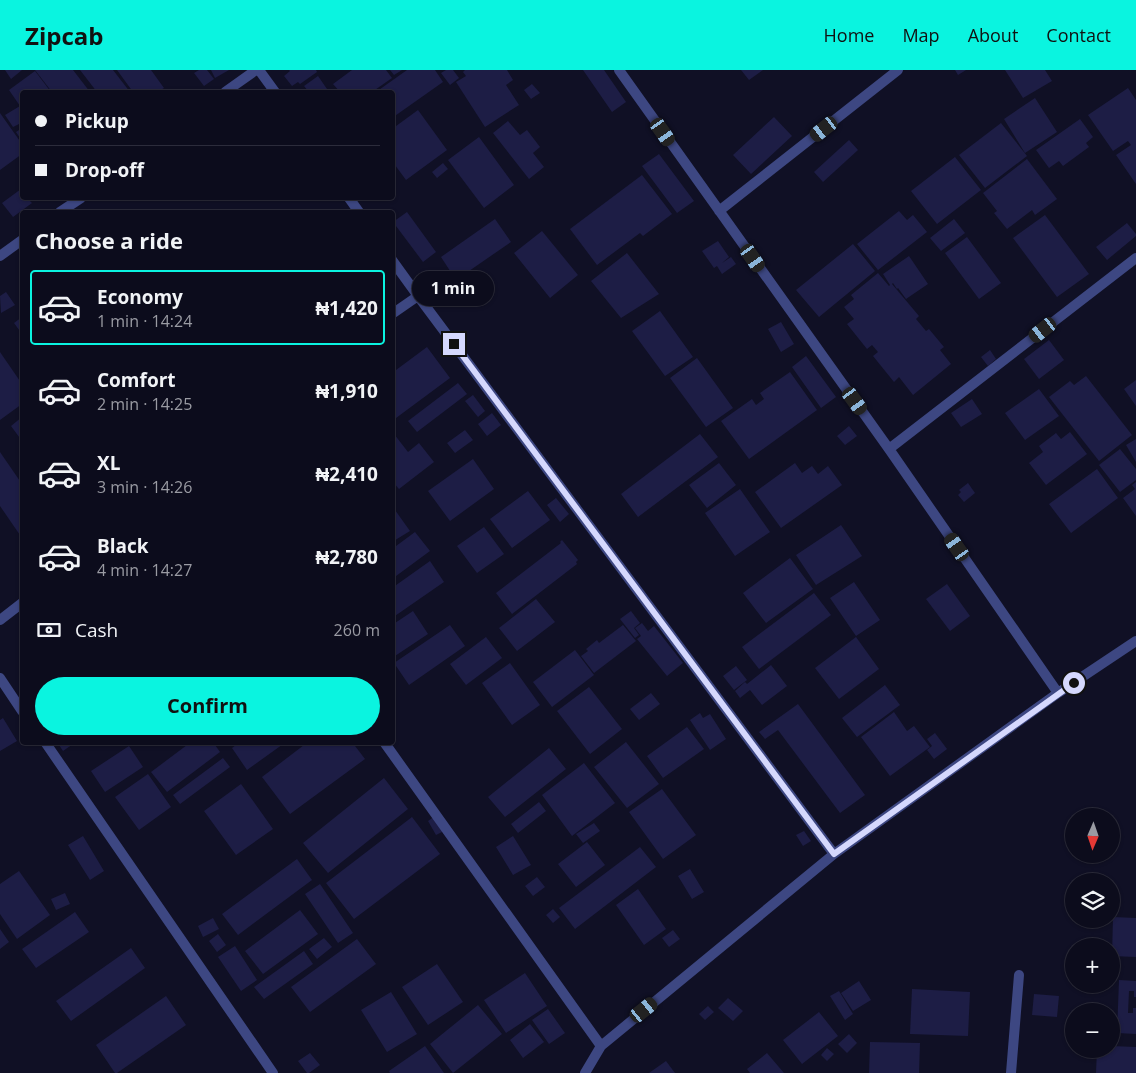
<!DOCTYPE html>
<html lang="en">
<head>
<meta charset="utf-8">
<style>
	:root { --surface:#0c0c1c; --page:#1a1a29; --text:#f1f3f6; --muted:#9a9ba3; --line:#2c2c3b; --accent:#0af4e0 }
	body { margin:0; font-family:"Open Sans",sans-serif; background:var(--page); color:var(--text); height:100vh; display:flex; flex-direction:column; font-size:19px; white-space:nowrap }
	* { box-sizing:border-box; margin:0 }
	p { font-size:16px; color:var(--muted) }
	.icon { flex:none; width:28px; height:28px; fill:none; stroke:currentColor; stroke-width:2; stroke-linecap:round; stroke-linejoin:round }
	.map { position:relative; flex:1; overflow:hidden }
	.panel { position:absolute; left:20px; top:140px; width:375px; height:535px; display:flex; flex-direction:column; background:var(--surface); border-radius:5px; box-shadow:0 1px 4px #0004,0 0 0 1px var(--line) }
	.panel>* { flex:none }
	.top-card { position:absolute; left:20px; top:20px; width:375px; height:110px; border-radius:5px; box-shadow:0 1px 4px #0004,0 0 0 1px var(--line); display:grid; align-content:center; height:110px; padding:0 15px; background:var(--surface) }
	.needle { width:32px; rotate:182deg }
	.controls { position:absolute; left:1065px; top:738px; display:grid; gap:10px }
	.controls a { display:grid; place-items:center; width:55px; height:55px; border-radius:50%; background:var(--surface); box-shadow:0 1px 4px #0004,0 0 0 1px var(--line); font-size:25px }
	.end { position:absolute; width:22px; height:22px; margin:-11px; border:6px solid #d5d8fd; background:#111; box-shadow:0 0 0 2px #111 }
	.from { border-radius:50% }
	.bubble { position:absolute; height:35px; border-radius:18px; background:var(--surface); box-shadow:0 1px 4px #0004,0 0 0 1px var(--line); font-size:16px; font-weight:700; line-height:35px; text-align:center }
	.car { position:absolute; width:15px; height:30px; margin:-15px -8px; border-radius:6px; box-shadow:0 0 4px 1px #0007; background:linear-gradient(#222 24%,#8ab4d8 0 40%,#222 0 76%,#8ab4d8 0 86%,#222 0) }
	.top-card b { display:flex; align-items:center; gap:18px; height:48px; font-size:19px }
	.top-card b+b { border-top:1px solid var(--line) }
	.top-card i { width:12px; height:12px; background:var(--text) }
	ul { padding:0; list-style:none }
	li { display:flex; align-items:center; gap:15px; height:75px; margin:0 10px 8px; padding:0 5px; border:2px solid transparent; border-radius:5px }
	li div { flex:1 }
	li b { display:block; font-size:19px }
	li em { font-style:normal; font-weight:700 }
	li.current { border-color:var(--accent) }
	li>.icon { width:45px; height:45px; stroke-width:1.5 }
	h2 { padding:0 15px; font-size:22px; line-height:60px }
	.pay { display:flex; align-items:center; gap:12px; height:55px; padding:0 15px; font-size:19px }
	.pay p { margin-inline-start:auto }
	.primary-button { display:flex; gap:10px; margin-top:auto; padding:10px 15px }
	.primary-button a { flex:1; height:58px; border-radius:30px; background:var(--accent); color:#111; font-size:20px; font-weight:700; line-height:58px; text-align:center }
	header { display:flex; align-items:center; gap:30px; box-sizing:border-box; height:70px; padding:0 25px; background:var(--accent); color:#111 }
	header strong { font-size:24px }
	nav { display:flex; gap:28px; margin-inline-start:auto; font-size:18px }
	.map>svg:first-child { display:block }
	.building { fill:#1d1d45 }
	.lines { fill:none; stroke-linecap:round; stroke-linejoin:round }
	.minor { stroke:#3d4782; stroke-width:10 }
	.route { stroke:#d5d8fd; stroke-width:6 }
</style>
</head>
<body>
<header>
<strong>Zipcab</strong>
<nav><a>Home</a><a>Map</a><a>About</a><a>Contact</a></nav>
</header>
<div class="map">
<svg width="1136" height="1003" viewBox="0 0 1136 1003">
	<rect width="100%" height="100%" fill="#101025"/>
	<path class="building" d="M5 0H22L11 9Z
		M35 0H73L90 22H52Z
		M80 0H113L130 22H97Z
		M117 0H151L164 18 157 22H133Z
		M199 0H207L214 9 204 16 194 3Z
		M211 0H229L215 8Z
		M289 0H316L317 2 300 14 298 12 292 16 284 6 290 1Z
		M352 0H386L392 8 372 22H340L333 14Z
		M390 0H402L394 5Z
		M407 0H435L443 12 392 48V22H376Z
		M446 0H453L459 8 450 15 441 3Z
		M465 0H507L513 10 506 15 519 35 485 57 456 12 466 6 463 2Z
		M583 0H604L626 32 612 42Z
		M741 0H763L749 10Z
		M955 0H966L958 5Z
		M1005 0H1045L1052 11 1023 28Z
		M35 1 51 22H22V71L16 62 22 58 19 54 13 57 5 45 20 36 9 20Z
		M318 6 327 19 323 22H309L304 16Z
		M532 14 540 23 531 29 524 20Z
		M1128 18 1136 30V114L1116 85 1131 75 1128 71 1113 81 1088 45Z
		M1035 28 1057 62 1025 83 1004 49Z
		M418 40 447 80 406 110 392 91V59Z
		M0 43 22 74V84L0 100Z
		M774 47 792 66 751 104 733 85Z
		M1080 49 1093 67 1086 73 1089 77 1063 96 1059 91 1049 98 1036 80Z
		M508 51 520 65 527 60 540 77 533 83 544 97 529 109 493 63Z
		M1001 53 1027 86 985 118 959 85Z
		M479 67 514 115 484 138 448 90Z
		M849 70 858 80 823 112 814 102Z
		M659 84 694 131 677 143 642 96Z
		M955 87 981 120 937 154 911 121Z
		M1027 89 1057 129 1035 145 1032 140 1007 159 994 143 997 141 983 123Z
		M443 93 448 99 437 108 432 102Z
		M642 105 672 144 643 166 640 163 597 195 570 159Z
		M21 119 22 121V128H27L32 133 13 147 2 133Z
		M899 141 907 150 913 145 927 162 878 200 857 174Z
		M407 142 436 182 423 192 393 152Z
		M1045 145 1089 204 1057 227 1013 168Z
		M495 149 511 172 456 210 441 187Z
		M954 149 965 163 941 181 930 168Z
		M1127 153 1136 164V166L1107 190 1096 177Z
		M542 161 578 205 550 228 514 183Z
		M967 167 1001 213 979 229 945 183Z
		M718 171 729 187 722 193 731 187 736 194 722 204 717 196 714 198 702 181Z
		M853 174 875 201 819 247 796 220Z
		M627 183 659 224 621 248 591 211Z
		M909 186 928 214 906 229 898 218 897 219 893 213 892 214 919 246 916 249 926 261 929 259 944 277 940 280 951 294 913 325 899 307 894 312 873 286 878 282 872 275 867 279 847 254 854 249 844 237 854 229 851 225 878 203 889 216 890 215 883 204Z
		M6 222 15 235 1 243 0 226Z
		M660 241 693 287 665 306 632 261Z
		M22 247V264L14 253Z
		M781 252 794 274 781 282 768 259Z
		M1049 270 1064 290 1039 309 1024 289Z
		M427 277 450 308 392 351V303Z
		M990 280 996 289 988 296 981 287Z
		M0 282 22 314V334L0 350Z
		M806 286 836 327 821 338 792 297Z
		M697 288 733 338 706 357 670 308Z
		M790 302 817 340 749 389 721 351 752 329 756 335 764 329 760 323Z
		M1086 306 1132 365 1099 391 1049 327 1070 311 1074 315Z
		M1136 310V336L1124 319Z
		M458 313 467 324 417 362 408 351Z
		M1039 319 1059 346 1025 370 1005 343Z
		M473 325 485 341 478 347 465 331Z
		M972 329 982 344 961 357 951 343Z
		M492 343 501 355 487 366 478 354Z
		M22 347V371L11 356Z
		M849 356 857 366 845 375 837 366Z
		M465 360 473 370 455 383 447 373Z
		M1070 362 1087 384 1046 415 1029 393 1043 382 1039 376 1056 363 1061 369Z
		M394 364 408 382 419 373 434 392 399 419 392 411V366Z
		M700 364 718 387 638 447 621 424Z
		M1136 369V392L1126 375Z
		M1120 379 1136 399V410L1120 422 1099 395Z
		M0 382 22 414V468L0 436Z
		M473 389 494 419 450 451 428 421Z
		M719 393 736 415 707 438 689 415Z
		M795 393 802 403 812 396 818 404 828 396 842 415 781 458 755 422Z
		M1097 399 1118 428 1071 463 1049 434Z
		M1136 412V446L1123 428 1135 419 1132 415Z
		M968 413 975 423 964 432 958 425 961 422 959 420Z
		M740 419 770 462 735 486 705 443Z
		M528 421 550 450 512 478 490 449Z
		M556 428 569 444 560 452 547 435Z
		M395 440 410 461 392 472V441Z
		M841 455 862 486 816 515 796 485Z
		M484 457 504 484 477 503 457 476Z
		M415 462 430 481 392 509V479Z
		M562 470 578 490 576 492 577 494 512 544 496 523 561 473 560 472Z
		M790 488 813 519 766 553 743 523Z
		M430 491 444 512 392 548V518Z
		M854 512 880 550 856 566 830 528Z
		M947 514 970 546 950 561 926 529Z
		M814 523 831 545 759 599 742 577Z
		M536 529 555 552 517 581 499 558Z
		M413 541 428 564 392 588V555Z
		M631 541 640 553 634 558 639 565 635 568 620 549Z
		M642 553 648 561 654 556 683 593 667 606 637 569 641 566 635 558Z
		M450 555 465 576 409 615 394 593Z
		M623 555 636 571 594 603 581 586 588 581 586 579 597 570 599 573Z
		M486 567 502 588 466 615 450 594Z
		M856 567 879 599 839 629 815 598Z
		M575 580 594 605 552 637 533 612Z
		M510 593 540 635 512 655 482 613Z
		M771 595 787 616 762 635 750 620 740 628 735 621 745 612 747 614Z
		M736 596 747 610 734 620 723 606Z
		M885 615 900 635 857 667 842 648Z
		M589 617 622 659 590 684 557 641Z
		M651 623 660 634 639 650 630 639Z
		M798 634 865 725 840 743 778 660 765 669 759 662Z
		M894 642 907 661 914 656 930 677 890 706 861 667Z
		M700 643 703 648 710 644 726 669 710 680 690 650Z
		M3 648 17 671 0 681V650Z
		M687 657 704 679 663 708 647 686Z
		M935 663 947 679 934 689 927 680 932 676 927 669Z
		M57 672H76L63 681Z
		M191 672H213L220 682 167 722 151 702Z
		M240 672H286L247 700 232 678Z
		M308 672H352L365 689 290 744 262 707Z
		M626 672 659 714 627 738 594 697Z
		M129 676 143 697 105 722 91 701Z
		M549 678 566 699 505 747 488 727Z
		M223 688 230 697 180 734 173 725Z
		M584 693 615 733 572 766 542 725Z
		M148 704 171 737 139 760 115 727Z
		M384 708 408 739 328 803 303 773Z
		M241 714 273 759 236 785 204 741Z
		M662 719 696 765 663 789 629 742Z
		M539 732 546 741 518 763 511 754Z
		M435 746 444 761 436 765 428 751Z
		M412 747 440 784 354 849 326 813Z
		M594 753 600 761 583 773 576 764Z
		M804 761 811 771 803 776 796 765Z
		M83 766 104 801 90 810 68 775Z
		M513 766 531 795 513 805 496 777Z
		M587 772 605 795 576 817 558 794Z
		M640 777 656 797 575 859 559 838Z
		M297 789 312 810 238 865 222 844Z
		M690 799 704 822 692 829 678 806Z
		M19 801 50 845 17 869 0 844V814Z
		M537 807 545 817 533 826 525 816Z
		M320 814 353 863 338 873 305 824Z
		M638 819 666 859 644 875 616 835Z
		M65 823 70 834 56 840 51 829Z
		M553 839 560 847 553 853 546 845Z
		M300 840 318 864 263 904 245 881Z
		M75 842 89 862 36 898 22 879Z
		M1113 847 1136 848V887L1112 886Z
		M213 848 219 859 203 867 198 856Z
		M0 859 9 872 0 879Z
		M673 860 680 869 669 877 662 868Z
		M218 864 226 875 217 882 209 871Z
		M324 868 332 877 317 889 309 879Z
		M357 869 376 894 310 942 291 917Z
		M235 876 257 910 241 921 218 887Z
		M131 878 145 898 71 951 56 931Z
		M304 881 313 894 264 929 254 917Z
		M437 894 463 932 428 955 402 917Z
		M525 903 547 936 506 963 484 930Z
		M1119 910 1136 911V927H1134V921H1129L1128 943H1133V938H1136V964L1117 963Z
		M859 911 871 930 853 941 841 923Z
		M912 919 970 922 968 966 910 964Z
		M839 921 853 944 845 950 830 926Z
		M391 922 417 964 387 982 361 940Z
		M1034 924 1059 926 1057 947 1032 945Z
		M166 926 186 955 117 1003H115L96 975Z
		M728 928 743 941 733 951 718 938Z
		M478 935 502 964 453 1003 430 974Z
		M708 936 714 942 705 950 699 944Z
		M548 939 565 963 549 974 532 950Z
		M819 942 838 966 802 994 783 970Z
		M530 954 544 972 523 988 510 970Z
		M849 964 857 973 847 983 838 974Z
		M870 972 920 973 919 1003H869Z
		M425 976 444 1003H390L389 1001Z
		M1111 976 1136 977V1003H1096L1097 979H1111Z
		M827 978 834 984 827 991 821 985Z
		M310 983 320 995 309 1003H307L298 991Z
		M767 983 784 1003H750L747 999Z
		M666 991 675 1003H649Z"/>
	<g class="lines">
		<path class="minor" d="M259 0 275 22
			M619 0 889 379 1058 623
			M225 22 256 0
			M349 128 359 142
			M719 141 898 0
			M60 142 81 128
			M0 186 22 170
			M392 190 418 226 834 784
			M392 244 418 226
			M889 379 1136 188
			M0 550 22 533
			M0 608 22 641
			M45 672 273 1003
			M384 672 601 976
			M585 1003 601 976 834 784 1058 623 1136 571
			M1011 1003 1019 905"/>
	</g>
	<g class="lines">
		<path class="route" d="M454 274 834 784 1074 613"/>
	</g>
</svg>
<div class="controls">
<a><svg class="needle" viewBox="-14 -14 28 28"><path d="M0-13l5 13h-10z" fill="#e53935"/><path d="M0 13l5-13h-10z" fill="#9a9ba3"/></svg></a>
<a><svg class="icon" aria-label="layers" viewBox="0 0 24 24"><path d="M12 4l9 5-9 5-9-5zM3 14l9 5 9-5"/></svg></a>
<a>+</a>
<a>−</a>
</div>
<i class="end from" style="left:1074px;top:613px"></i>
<i class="end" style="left:454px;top:274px"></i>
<div class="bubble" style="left:412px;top:201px;width:82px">1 min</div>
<i class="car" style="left:824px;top:59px;rotate:232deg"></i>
<i class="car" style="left:663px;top:62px;rotate:145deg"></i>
<i class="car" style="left:753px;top:188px;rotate:145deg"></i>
<i class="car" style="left:1043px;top:260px;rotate:232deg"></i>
<i class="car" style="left:855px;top:331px;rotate:144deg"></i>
<i class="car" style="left:957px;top:477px;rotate:325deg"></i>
<i class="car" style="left:644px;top:940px;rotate:51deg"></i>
<div class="top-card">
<b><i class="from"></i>Pickup</b>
<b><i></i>Drop-off</b>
</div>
<section class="panel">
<h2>Choose a ride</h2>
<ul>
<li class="current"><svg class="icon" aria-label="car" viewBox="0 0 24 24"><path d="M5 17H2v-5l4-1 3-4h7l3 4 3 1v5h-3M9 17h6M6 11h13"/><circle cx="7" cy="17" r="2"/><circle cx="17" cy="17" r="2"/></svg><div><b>Economy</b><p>1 min · 14:24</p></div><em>₦1,420</em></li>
<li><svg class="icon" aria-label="car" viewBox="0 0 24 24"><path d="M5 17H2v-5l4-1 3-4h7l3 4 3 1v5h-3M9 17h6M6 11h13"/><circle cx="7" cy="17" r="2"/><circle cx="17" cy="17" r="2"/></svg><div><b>Comfort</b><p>2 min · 14:25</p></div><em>₦1,910</em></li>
<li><svg class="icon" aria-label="car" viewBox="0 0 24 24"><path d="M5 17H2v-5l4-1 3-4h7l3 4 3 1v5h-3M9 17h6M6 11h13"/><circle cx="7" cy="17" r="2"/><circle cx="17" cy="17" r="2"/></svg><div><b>XL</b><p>3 min · 14:26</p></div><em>₦2,410</em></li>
<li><svg class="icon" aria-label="car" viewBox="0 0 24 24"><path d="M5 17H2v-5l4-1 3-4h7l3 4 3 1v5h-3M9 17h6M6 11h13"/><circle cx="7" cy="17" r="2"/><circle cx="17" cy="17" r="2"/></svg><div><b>Black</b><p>4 min · 14:27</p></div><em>₦2,780</em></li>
</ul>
<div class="pay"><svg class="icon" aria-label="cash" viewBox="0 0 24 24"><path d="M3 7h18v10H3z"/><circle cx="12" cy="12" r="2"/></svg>Cash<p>260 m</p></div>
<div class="primary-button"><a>Confirm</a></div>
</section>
</div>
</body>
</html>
